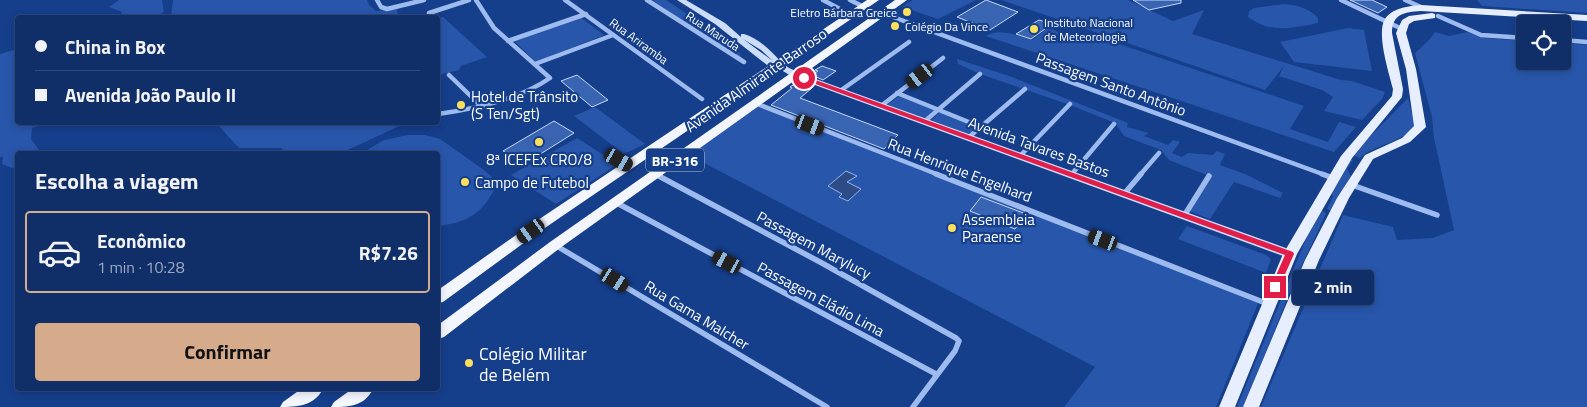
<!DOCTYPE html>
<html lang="pt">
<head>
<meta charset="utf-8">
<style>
	:root { --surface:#102e68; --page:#1e3a71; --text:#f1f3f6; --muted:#9ca8c0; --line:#304a7c; --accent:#d6ab8b }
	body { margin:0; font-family:"Titillium Web",sans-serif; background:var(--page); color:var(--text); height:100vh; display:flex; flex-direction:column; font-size:19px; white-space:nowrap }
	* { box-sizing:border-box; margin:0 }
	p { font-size:16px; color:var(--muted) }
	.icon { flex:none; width:28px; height:28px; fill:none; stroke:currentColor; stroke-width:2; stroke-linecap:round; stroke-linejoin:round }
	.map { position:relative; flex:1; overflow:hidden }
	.drawer { position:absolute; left:15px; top:151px; width:425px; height:240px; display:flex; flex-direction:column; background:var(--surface); border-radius:5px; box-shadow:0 2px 8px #0003,0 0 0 1px var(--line) }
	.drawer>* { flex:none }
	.guide { position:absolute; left:15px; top:15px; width:425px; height:110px; border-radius:5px; box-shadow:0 2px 8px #0003,0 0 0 1px var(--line); display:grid; align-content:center; height:110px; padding:0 20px; background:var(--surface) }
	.fabs { position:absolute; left:1516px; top:15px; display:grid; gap:10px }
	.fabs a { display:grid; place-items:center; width:55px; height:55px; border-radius:5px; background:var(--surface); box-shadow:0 2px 8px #0003,0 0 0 1px var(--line); font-size:25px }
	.end { position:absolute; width:22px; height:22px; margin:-11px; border:6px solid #e11d48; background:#fff; box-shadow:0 0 0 2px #fff }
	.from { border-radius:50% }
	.bubble { position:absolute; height:35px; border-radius:5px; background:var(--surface); box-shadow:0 2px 8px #0003,0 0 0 1px var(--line); font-size:16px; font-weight:700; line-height:35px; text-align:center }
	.car { position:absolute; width:15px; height:30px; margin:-15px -8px; border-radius:6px; box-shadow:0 0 4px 1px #0007; background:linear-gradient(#222 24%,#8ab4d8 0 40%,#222 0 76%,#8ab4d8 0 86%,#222 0) }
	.guide b { display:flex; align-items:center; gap:18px; height:48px; font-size:19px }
	.guide b+b { border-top:1px solid var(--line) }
	.guide i { width:12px; height:12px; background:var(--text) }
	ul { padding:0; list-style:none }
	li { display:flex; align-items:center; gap:15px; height:82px; margin:0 10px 8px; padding:0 10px; border:2px solid transparent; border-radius:5px }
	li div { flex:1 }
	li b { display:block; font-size:19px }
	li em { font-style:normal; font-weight:700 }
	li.on { border-color:var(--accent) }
	li>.icon { width:45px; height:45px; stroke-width:1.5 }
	h2 { padding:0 20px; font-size:22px; line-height:60px }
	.action { display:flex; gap:10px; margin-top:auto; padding:10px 20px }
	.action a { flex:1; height:58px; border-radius:5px; background:var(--accent); color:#111; font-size:20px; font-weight:700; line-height:58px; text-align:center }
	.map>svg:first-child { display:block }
	.green { fill:#2856aa }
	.water { fill:#2d4b85; stroke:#90b5f2 }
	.building { fill:#3964b2; stroke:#c5d8fb }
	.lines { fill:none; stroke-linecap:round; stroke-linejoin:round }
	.minor-far1 { stroke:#9ebbef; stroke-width:4.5 }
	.minor { stroke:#9ebbef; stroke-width:5.5 }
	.secondary { fill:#ccdcfb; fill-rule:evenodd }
	.primary { fill:#e7eeff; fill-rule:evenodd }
	.trunk { fill:#f3f6ff; fill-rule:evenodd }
	.route { fill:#e11d48 }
	.poi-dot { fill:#ffdf5d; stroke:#153e8b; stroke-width:2 }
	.labels { text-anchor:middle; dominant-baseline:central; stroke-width:4.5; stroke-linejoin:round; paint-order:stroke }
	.far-poi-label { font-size:12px; fill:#fff; stroke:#153e8b; text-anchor:start }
	.far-street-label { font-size:12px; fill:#fff; stroke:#153e8b }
	.shield { fill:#153e8b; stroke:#b9c5dc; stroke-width:1 }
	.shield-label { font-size:14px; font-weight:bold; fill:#fff }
	.street-label { font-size:15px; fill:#fff; stroke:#153e8b }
	.poi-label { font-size:15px; fill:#fff; stroke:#153e8b; text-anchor:start }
	.near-poi-label { font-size:18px; fill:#fff; stroke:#153e8b; text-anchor:start }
</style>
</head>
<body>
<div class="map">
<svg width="1587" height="407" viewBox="0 0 1587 407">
	<rect width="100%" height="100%" fill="#153e8b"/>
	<path class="green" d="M119 0H162L164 12 157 17H119L122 12 109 7Z
		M173 0H367L369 5 376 11 397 9 398 17 169 18 171 17Z
		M652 0H666L693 18 739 52 743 61Z
		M913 0H976L938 19 902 7Z
		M1001 0H1128L1173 21 1204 10 1192 34 1341 80 1352 81 1385 92 1382 99 1362 120 1324 111 1333 97 1322 90 1279 76 1284 66 1265 90Z
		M1477 0H1587V13L1482 6Z
		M1284 4C1297 5 1309 8 1318 18V23C1292 28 1271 34 1248 17L1249 11 1254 8Z
		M443 17 487 57 461 66 459 70 438 75V18Z
		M580 17 604 35 536 62 514 41Z
		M1048 28 1077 39 1086 33 1304 106 1290 129 1328 142 1339 122 1356 127 1334 152 986 36C999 27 1018 36 1032 40Z
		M1348 28 1364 30 1372 71 1294 62 1280 42Z
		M1435 32 1449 36 1468 32 1485 38 1525 41V61H1562L1563 43 1587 45V407H1261L1343 215 1393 227 1397 240 1433 238 1454 230 1434 138 1432 117 1415 53 1429 40Z
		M17 49 18 122 46 123 32 128 31 139 42 154H18L17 167 12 168 2 164 3 157H0V54Z
		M957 59 1009 76 1128 123 1127 127 1149 133 1144 136 1168 145 1173 140 1180 142 1172 153 1182 157 1188 153 1213 155 1216 151 1225 154 1220 165 1245 174 1283 193 1280 198 1234 182 1210 219 1187 210 1209 176 1169 160 1161 150 1124 136 1115 123 1070 105 980 74 958 64Z
		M899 96 934 110 924 119 887 105Z
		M1408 98 1415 125C1402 144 1376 143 1360 158L1352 155Z
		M754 103 1259 301 1216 407H1064L1095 367 683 152Z
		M595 107 645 144 624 154 574 116Z
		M940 112 977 128 968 134 931 120Z
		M216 123H406L339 154H287L281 148H239Z
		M408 135H425L440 139 484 170 491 176 495 188C482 214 466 223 438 226V154H360L384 140Z
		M577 138 613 161 615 166 556 204 511 175Z
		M1349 158 1353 160 1347 169 1351 176 1331 211 1327 209 1333 196 1330 190Z
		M1322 210 1326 214 1294 282 1244 407H1237L1308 234 1317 215Z
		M1187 226 1266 255 1271 259 1266 273 1178 239Z"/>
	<path class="water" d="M846 171 857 176 847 182 861 189 848 201 839 197 842 194 828 186Z"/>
	<path class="building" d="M986 0 1018 12 990 30 957 17Z
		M1133 0H1181V3L1149 10Z
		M1350 0H1372L1387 7 1378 13Z
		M1039 20 1052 24 1031 39 1016 34Z
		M822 66 836 71 823 80 812 75 818 71 815 70Z
		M577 75 608 100 592 107 561 81Z
		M796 83 812 88 800 98 898 135 884 149 771 105 792 88 790 87Z
		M554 121 574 133 526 163 503 151Z
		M981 197 1026 214 1015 229 970 211Z"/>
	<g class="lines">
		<path class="minor-far1" d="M377 0 381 7 387 9 424 0
			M565 0 702 99
			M647 0 744 62
			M823 0 851 15
			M850 0 864 7
			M1341 0 1402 29
			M1405 0 1421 7
			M429 13 469 0
			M882 13 1325 175
			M1438 16 1481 35 1525 38
			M1562 40 1587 42
			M508 41 586 14
			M535 64 613 35
			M449 75 482 107
			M840 91 909 42
			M897 93 981 127
			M755 103 939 175
			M881 106 943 58
			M438 114C476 109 518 100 550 78L494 28 476 0
			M925 121 980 74
			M969 137 1025 89
			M1020 156 1070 104
			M619 160 629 166
			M655 174 657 175
			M1071 175 1114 124
			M1140 175 1159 153"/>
		<path class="minor" d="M655 174 820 262 956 338 959 341 955 351 913 407
			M936 174 1268 304
			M1322 174 1333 178
			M1352 185 1437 215
			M1124 194 1141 174
			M615 202 936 374
			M1184 216 1209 176
			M555 245 827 407"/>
		<path class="secondary" d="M677 0H686L725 23 741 37V34H744C760 39 771 51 782 63 786 67 794 70 799 73L1294 251 1295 254 1294 257H1286L793 77 776 67 767 65 715 24ZM743 39 761 50 773 61Z"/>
		<path class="primary" d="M1421 5 1587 15V21L1421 11C1404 12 1392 14 1392 33L1403 89 1402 97 1352 158 1297 254 1235 407H1219L1283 254 1341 156 1392 96 1393 89C1389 73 1376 33 1385 19 1392 8 1409 6 1421 5Z
			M1432 13 1435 14V18L1414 21 1409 24 1406 33 1416 69 1426 127 1410 142 1373 159 1349 198 1319 260 1259 407H1243L1305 260 1337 198 1365 155 1402 138 1414 126 1406 69 1396 33 1402 20 1409 16Z"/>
		<path class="trunk" d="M867 0H879L536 234 443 302 438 303V290L526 228Z
			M895 0H907L560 248 444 337 438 339V325L550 242Z
			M301 389H323C314 406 297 407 280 407L283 402Z
			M352 389H373C364 407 348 407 331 407L334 402Z"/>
	</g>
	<path class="route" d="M802 77H807L1293 252 1294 254 1278 290H1272L1271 287 1285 255 802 79Z"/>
	<g class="poi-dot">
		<circle cx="907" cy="12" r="5"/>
		<circle cx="895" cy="26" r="5"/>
		<circle cx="1034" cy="29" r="5"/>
		<circle cx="461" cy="105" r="5"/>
		<circle cx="539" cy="142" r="5"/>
		<circle cx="465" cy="182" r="5"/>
		<circle cx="952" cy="228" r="5"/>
		<circle cx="469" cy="363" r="5"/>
	</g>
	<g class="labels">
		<g class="far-poi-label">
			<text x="897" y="12" text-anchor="end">Eletro Bárbara Greice</text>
			<text x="1044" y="22">Instituto Nacional<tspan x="1044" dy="14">de Meteorologia</tspan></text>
			<text x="905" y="26">Colégio Da Vince</text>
		</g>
		<g class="far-street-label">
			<text transform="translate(713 31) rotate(33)">Rua Maruda</text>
			<text transform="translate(639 41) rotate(36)">Rua Ariramba</text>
		</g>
		<rect class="shield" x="646" y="148.5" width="58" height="23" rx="4"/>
		<g class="shield-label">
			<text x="675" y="160">BR-316</text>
		</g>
		<g class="street-label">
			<text transform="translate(756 80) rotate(-35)">Avenida Almirante Barroso</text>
			<text transform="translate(1111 84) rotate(20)">Passagem Santo Antônio</text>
			<text transform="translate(1039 147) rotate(20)">Avenida Tavares Bastos</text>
			<text transform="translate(960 170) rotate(21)">Rua Henrique Engelhard</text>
			<text transform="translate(814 245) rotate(28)">Passagem Marylucy</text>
			<text transform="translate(821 299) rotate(28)">Passagem Eládio Lima</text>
			<text transform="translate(697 315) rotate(31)">Rua Gama Malcher</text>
		</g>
		<g class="poi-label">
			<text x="471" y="96">Hotel de Trânsito<tspan x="471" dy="17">(S Ten/Sgt)</tspan></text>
			<text x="539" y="159" text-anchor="middle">8ª ICEFEx CRO/8</text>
			<text x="475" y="182">Campo de Futebol</text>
			<text x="962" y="219">Assembleia<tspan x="962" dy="17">Paraense</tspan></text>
		</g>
		<g class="near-poi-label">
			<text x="479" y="353">Colégio Militar<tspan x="479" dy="21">de Belém</tspan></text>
		</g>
	</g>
</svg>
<div class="fabs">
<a><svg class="icon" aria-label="locate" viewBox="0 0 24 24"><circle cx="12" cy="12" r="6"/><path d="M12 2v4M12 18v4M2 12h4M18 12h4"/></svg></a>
</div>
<i class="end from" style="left:804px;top:78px"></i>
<i class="end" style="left:1275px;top:287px"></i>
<div class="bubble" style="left:1292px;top:270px;width:82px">2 min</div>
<i class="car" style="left:920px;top:76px;rotate:232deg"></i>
<i class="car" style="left:810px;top:125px;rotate:111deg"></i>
<i class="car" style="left:619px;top:160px;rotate:120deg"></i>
<i class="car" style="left:531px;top:231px;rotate:235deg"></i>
<i class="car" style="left:1103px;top:240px;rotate:291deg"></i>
<i class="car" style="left:727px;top:262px;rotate:298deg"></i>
<i class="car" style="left:615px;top:280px;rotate:122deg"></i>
<div class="guide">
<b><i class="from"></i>China in Box</b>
<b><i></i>Avenida João Paulo II</b>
</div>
<section class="drawer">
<h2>Escolha a viagem</h2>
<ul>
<li class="on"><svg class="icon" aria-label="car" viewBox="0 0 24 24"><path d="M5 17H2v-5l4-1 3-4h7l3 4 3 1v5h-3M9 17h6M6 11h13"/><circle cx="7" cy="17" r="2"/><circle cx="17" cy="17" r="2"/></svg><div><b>Econômico</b><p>1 min · 10:28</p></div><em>R$7.26</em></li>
</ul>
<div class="action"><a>Confirmar</a></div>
</section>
</div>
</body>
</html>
